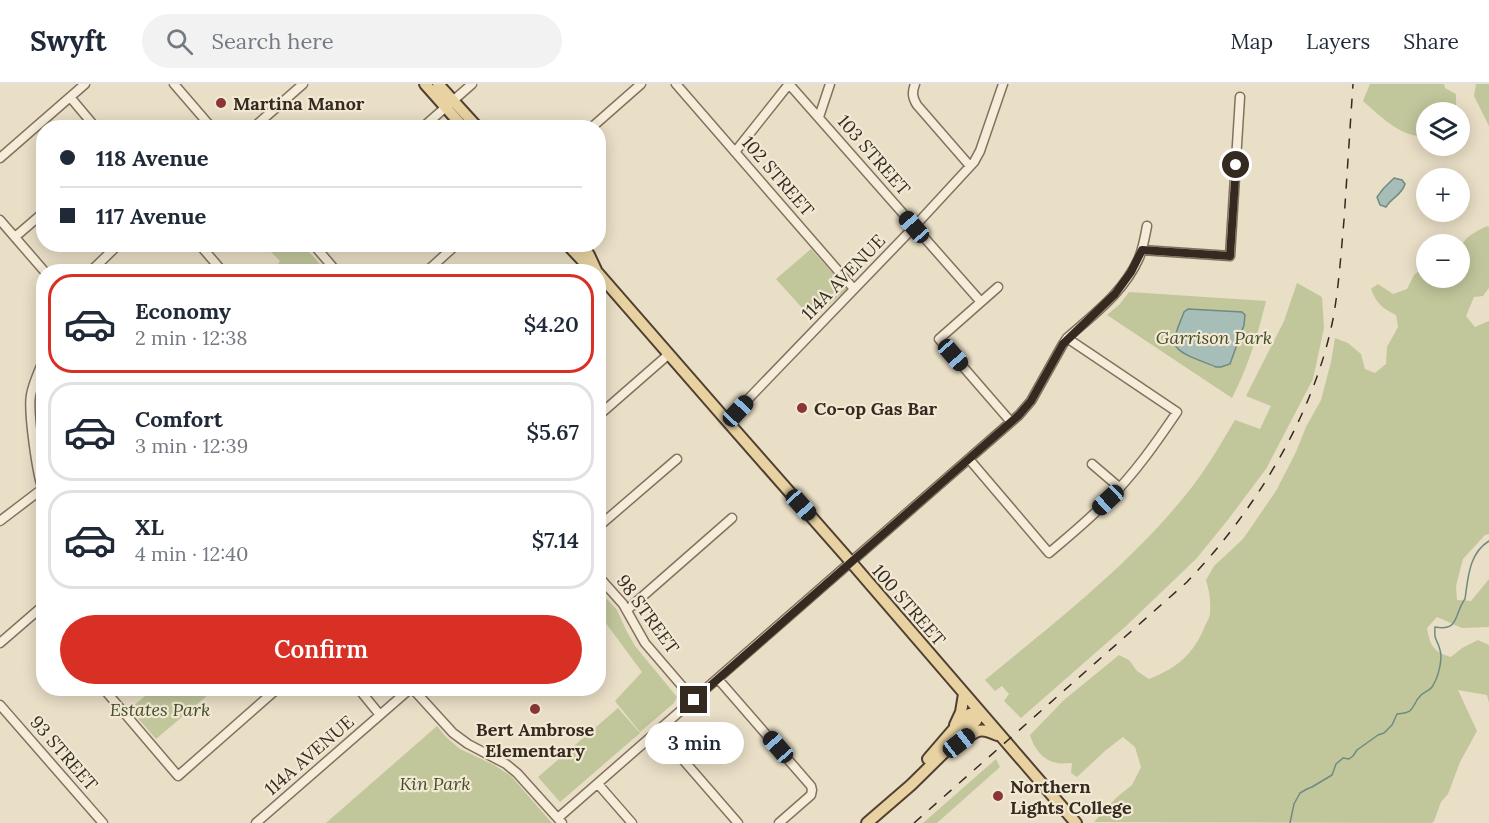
<!DOCTYPE html>
<html lang="en">
<head>
<meta charset="utf-8">
<style>
	:root { --surface:#fff; --page:#f2f2f3; --text:#1f2937; --muted:#747a83; --line:#e0e1e3; --accent:#d93025 }
	body { margin:0; font-family:Lora,serif; background:var(--page); color:var(--text); height:100vh; display:flex; flex-direction:column; font-size:22px; white-space:nowrap }
	* { box-sizing:border-box; margin:0 }
	p { font-size:20px; color:var(--muted) }
	.icon { flex:none; width:33px; height:33px; fill:none; stroke:currentColor; stroke-width:2; stroke-linecap:round; stroke-linejoin:round }
	.map { position:relative; flex:1; overflow:hidden }
	.drawer { position:absolute; left:36px; top:180px; width:570px; height:432px; display:flex; flex-direction:column; background:var(--surface); border-radius:24px; box-shadow:0 3px 15px #0003 }
	.drawer>* { flex:none }
	.banner { position:absolute; left:36px; top:36px; width:570px; height:132px; border-radius:24px; box-shadow:0 3px 15px #0003; display:grid; align-content:center; height:132px; padding:0 24px; background:var(--surface) }
	.fabs { position:absolute; left:1416px; top:18px; display:grid; gap:12px }
	.fabs a { display:grid; place-items:center; width:54px; height:54px; border-radius:50%; background:var(--surface); box-shadow:0 3px 15px #0003; font-size:30px }
	.end { position:absolute; width:27px; height:27px; margin:-14px; border:8px solid #352a20; background:#fff; box-shadow:0 0 0 3px #fff }
	.from { border-radius:50% }
	.bubble { position:absolute; height:42px; border-radius:21px; background:var(--surface); box-shadow:0 3px 15px #0003; font-size:20px; font-weight:600; line-height:42px; text-align:center }
	.car { position:absolute; width:18px; height:36px; margin:-18px -9px; border-radius:8px; box-shadow:0 0 4px 2px #0007; background:linear-gradient(#222 24%,#8ab4d8 0 40%,#222 0 76%,#8ab4d8 0 86%,#222 0) }
	.banner b { display:flex; align-items:center; gap:21px; height:57px; font-size:22px }
	.banner b+b { border-top:2px solid var(--line) }
	.banner i { width:15px; height:15px; background:var(--text) }
	ul { padding:10px 0 0; list-style:none }
	li { display:flex; align-items:center; gap:18px; height:99px; margin:0 12px 9px; padding:0 12px; border:3px solid var(--line); border-radius:24px }
	li div { flex:1 }
	li b { display:block; font-size:22px }
	li em { font-style:normal; font-weight:600 }
	li.selected { border-color:var(--accent) }
	li>.icon { width:54px; height:54px; stroke-width:1.5 }
	.button { display:flex; gap:12px; margin-top:auto; padding:12px 24px }
	.button a { flex:1; height:69px; border-radius:36px; background:var(--accent); color:#fff; font-size:24px; font-weight:600; line-height:69px; text-align:center }
	header { display:flex; align-items:center; gap:36px; box-sizing:border-box; height:84px; padding:0 30px; background:var(--surface); border-bottom:2px solid var(--line) }
	header strong { font-size:28px }
	nav { display:flex; gap:33px; margin-inline-start:auto; font-size:21px }
	.search { width:420px; height:54px; background:var(--page); display:flex; align-items:center; gap:15px; box-sizing:border-box; padding:0 21px; border-radius:33px; color:var(--muted); font-size:22px }
	.map>svg:first-child { display:block }
	.green { fill:#c2c69b }
	.water { fill:#a7bdb7; stroke:#6f8b83; stroke-width:1.5 }
	.lines { fill:none; stroke-linecap:round; stroke-linejoin:round }
	.stream { stroke:#6f8b83; stroke-width:1.5 }
	.minor-casing { stroke:#83715e; stroke-width:11 }
	.major-casing { stroke:#514032; stroke-width:14 }
	.minor { stroke:#f5ecd9; stroke-width:8 }
	.major { stroke:#e8d2a2; stroke-width:10 }
	.rail { stroke:#352a20; stroke-width:1.5; stroke-dasharray:10 10; stroke-linecap:butt }
	.route { stroke:#352a20; stroke-width:8 }
	.poi-dot { fill:#8b3536; stroke:#f2e9d5; stroke-width:2 }
	.labels { text-anchor:middle; dominant-baseline:central; stroke-width:4.5; stroke-linejoin:round; paint-order:stroke }
	.poi-label { font-size:18px; font-weight:bold; fill:#352a20; stroke:#f2e9d5; text-anchor:start }
	.street-label { font-size:18px; fill:#352a20; stroke:#f2e9d5 }
	.park-label { font-size:18px; font-style:italic; fill:#464f29; stroke:#f2e9d5 }
</style>
</head>
<body>
<header>
<strong>Swyft</strong>
<div class="search"><svg class="icon" aria-label="search" viewBox="0 0 24 24"><circle cx="10" cy="10" r="6"/><path d="M15 15l6 6"/></svg>Search here</div>
<nav><a>Map</a><a>Layers</a><a>Share</a></nav>
</header>
<div class="map">
<svg width="1489" height="739" viewBox="0 0 1489 739">
	<rect width="100%" height="100%" fill="#e9dec6"/>
	<path class="green" d="M1370 0H1444L1445 4 1456 10V28H1426V52C1403 55 1380 32 1363 17Z
		M1476 0H1489V42L1474 12Z
		M1487 142 1489 143V204L1483 212 1474 213 1466 232 1475 243 1489 237V450L1485 451 1463 475 1456 502 1457 516 1471 517 1489 495V543L1462 544 1437 533 1427 544C1430 561 1433 568 1451 573L1462 564 1478 556 1489 561V619L1487 611 1458 606 1477 647 1460 678 1448 710 1441 718 1434 737 1432 739 1094 738 1117 713 1132 701 1141 683 1135 663 1123 653 1106 666 1077 693 1071 689 1072 679C1068 679 1061 680 1057 679 1042 676 1034 664 1030 651L1064 616 1119 571 1129 576 1137 587 1149 595C1177 584 1193 571 1205 542 1207 538 1210 533 1210 529 1211 517 1209 506 1206 496L1214 482 1243 455 1276 407 1296 368 1306 343 1321 316 1331 278 1335 254 1348 259 1361 270 1365 285 1375 289 1386 280 1387 263 1398 243 1396 231C1382 224 1377 220 1371 205L1378 200 1393 210 1407 205 1414 191 1426 181V194H1460C1460 161 1456 157 1487 142Z
		M264 161H303L326 187H275L276 183 280 177Z
		M811 165 847 205 812 235 776 195Z
		M1297 199 1322 213 1324 244 1313 295 1266 385 1227 437 1196 475 1126 542 1021 634 1004 617 1009 610 1002 602 995 607 985 596C1053 540 1128 482 1184 413 1204 389 1219 363 1235 336L1260 345 1271 322 1246 312 1284 237Z
		M1129 208 1266 217C1258 250 1248 283 1232 314L1107 231 1120 220Z
		M598 505 617 526 626 546 635 562 677 613 674 619 640 648 615 617 642 588 599 530Z
		M154 604H215V605L156 655 130 625Z
		M618 624 640 649 560 718 538 693Z
		M437 642 446 653 460 665 494 681 511 692 552 739H326Z
		M996 675 1000 683 937 739H923Z"/>
	<path class="water" d="M1394 94 1402 96 1405 100C1402 111 1391 114 1386 123L1380 121 1377 113 1383 105Z
		M1188 225 1242 228 1245 231 1244 241 1230 280 1221 283H1216C1206 278 1178 271 1175 260 1173 251 1181 237 1184 228Z"/>
	<g class="lines">
		<path class="stream" d="M1290 739 1294 720 1300 709 1307 705 1312 703 1332 691 1336 680 1343 674 1349 675 1353 672 1357 666 1378 651 1384 649 1392 641 1397 630C1417 629 1410 622 1421 611 1424 608 1429 607 1432 603 1438 594 1443 576 1440 566 1437 554 1434 558 1435 543 1460 548 1454 529 1465 515 1468 494 1469 469 1489 457"/>
		<defs>
			<path id="minor" d="M174 0 212 44
				M676 0 854 205
				M789 0 981 218
				M915 0C912 8 912 13 917 21L970 82
				M70 13 96 44
				M819 33 830 0
				M253 44 303 0
				M422 44 472 0
				M591 44 641 0
				M735 68 789 0
				M0 74 85 0
				M0 136 45 188
				M15 153 44 128
				M199 160 223 188
				M313 160 337 188
				M1142 166 1230 172 1240 13
				M90 188 119 160
				M426 188 457 160
				M998 203 939 255 1011 338
				M44 275C39 287 33 299 31 311 28 327 37 393 44 409
				M598 332 669 270
				M727 337 914 143 974 78 980 67 1003 0
				M969 375 1049 469C1069 452 1090 435 1108 416 1135 389 1156 359 1177 328L1067 254
				M1092 380 1120 404
				M0 437 42 405
				M598 443 677 375
				M598 492 623 520 645 559 694 616
				M627 526 732 434
				M0 559 44 521
				M718 595 811 702 812 706 811 711 779 739
				M103 604 178 692 278 604
				M358 604 380 631
				M412 604 453 649 468 660 506 680 517 689 562 739
				M0 621 103 739
				M658 647 738 739
				M598 700 632 739
				M558 734 1019 331 1031 317 1063 260 1067 254C1094 230 1124 208 1139 174 1143 164 1145 153 1147 142
				M256 739 411 604"/>
			<path id="major" d="M425 0 464 44
				M438 0 478 44
				M567 160 583 177 597 188
				M581 160 589 171 596 186
				M598 189 727 337 851 478 1076 739
				M955 641 961 628 964 610
				M965 655C978 645 982 644 997 651
				M928 675 953 646 970 630 980 628
				M867 739 911 701 976 637 980 628"/>
		</defs>
		<use href="#minor" class="minor-casing"/>
		<use href="#major" class="major-casing"/>
		<use href="#minor" class="minor"/>
		<use href="#major" class="major"/>
		<path class="rail" d="M914 739 1187 498C1199 485 1212 471 1223 457 1274 393 1317 316 1333 235 1339 202 1341 169 1344 136 1347 91 1350 45 1353 0"/>
	</g>
	<g class="lines">
		<path class="route" d="M694 616 1019 331 1031 317 1063 260 1115 210 1131 188 1142 166 1230 172 1236 81"/>
	</g>
	<g class="poi-dot">
		<circle cx="221" cy="19" r="6"/>
		<circle cx="802" cy="324" r="6"/>
		<circle cx="535" cy="625" r="6"/>
		<circle cx="998" cy="712" r="6"/>
	</g>
	<g class="labels">
		<g class="poi-label">
			<text x="233" y="19">Martina Manor</text>
			<text x="814" y="324">Co-op Gas Bar</text>
			<text x="535" y="645" text-anchor="middle">Bert Ambrose<tspan x="535" dy="21">Elementary</tspan></text>
			<text x="1010" y="702">Northern<tspan x="1010" dy="21">Lights College</tspan></text>
		</g>
		<g class="street-label">
			<text transform="translate(874 71) rotate(49)">103 STREET</text>
			<text transform="translate(778 92) rotate(49)">102 STREET</text>
			<text transform="translate(843 193) rotate(-46)">114A AVENUE</text>
			<text transform="translate(909 521) rotate(49)">100 STREET</text>
			<text transform="translate(648 530) rotate(54)">98 STREET</text>
			<text transform="translate(64 669) rotate(49)">93 STREET</text>
			<text transform="translate(309 671) rotate(-41)">114A AVENUE</text>
		</g>
		<g class="park-label">
			<text x="1214" y="253">Garrison Park</text>
			<text x="160" y="625">Estates Park</text>
			<text x="435" y="699">Kin Park</text>
		</g>
	</g>
</svg>
<div class="fabs">
<a><svg class="icon" aria-label="layers" viewBox="0 0 24 24"><path d="M12 4l9 5-9 5-9-5zM3 14l9 5 9-5"/></svg></a>
<a>+</a>
<a>−</a>
</div>
<i class="end from" style="left:1236px;top:81px"></i>
<i class="end" style="left:694px;top:616px"></i>
<div class="bubble" style="left:645px;top:638px;width:99px">3 min</div>
<i class="car" style="left:914px;top:143px;rotate:319deg"></i>
<i class="car" style="left:953px;top:271px;rotate:139deg"></i>
<i class="car" style="left:738px;top:327px;rotate:43deg"></i>
<i class="car" style="left:1108px;top:416px;rotate:227deg"></i>
<i class="car" style="left:801px;top:421px;rotate:138deg"></i>
<i class="car" style="left:959px;top:659px;rotate:52deg"></i>
<i class="car" style="left:778px;top:663px;rotate:319deg"></i>
<div class="banner">
<b><i class="from"></i>118 Avenue</b>
<b><i></i>117 Avenue</b>
</div>
<section class="drawer">
<ul>
<li class="selected"><svg class="icon" aria-label="car" viewBox="0 0 24 24"><path d="M5 17H2v-5l4-1 3-4h7l3 4 3 1v5h-3M9 17h6M6 11h13"/><circle cx="7" cy="17" r="2"/><circle cx="17" cy="17" r="2"/></svg><div><b>Economy</b><p>2 min · 12:38</p></div><em>$4.20</em></li>
<li><svg class="icon" aria-label="car" viewBox="0 0 24 24"><path d="M5 17H2v-5l4-1 3-4h7l3 4 3 1v5h-3M9 17h6M6 11h13"/><circle cx="7" cy="17" r="2"/><circle cx="17" cy="17" r="2"/></svg><div><b>Comfort</b><p>3 min · 12:39</p></div><em>$5.67</em></li>
<li><svg class="icon" aria-label="car" viewBox="0 0 24 24"><path d="M5 17H2v-5l4-1 3-4h7l3 4 3 1v5h-3M9 17h6M6 11h13"/><circle cx="7" cy="17" r="2"/><circle cx="17" cy="17" r="2"/></svg><div><b>XL</b><p>4 min · 12:40</p></div><em>$7.14</em></li>
</ul>
<div class="button"><a>Confirm</a></div>
</section>
</div>
</body>
</html>
